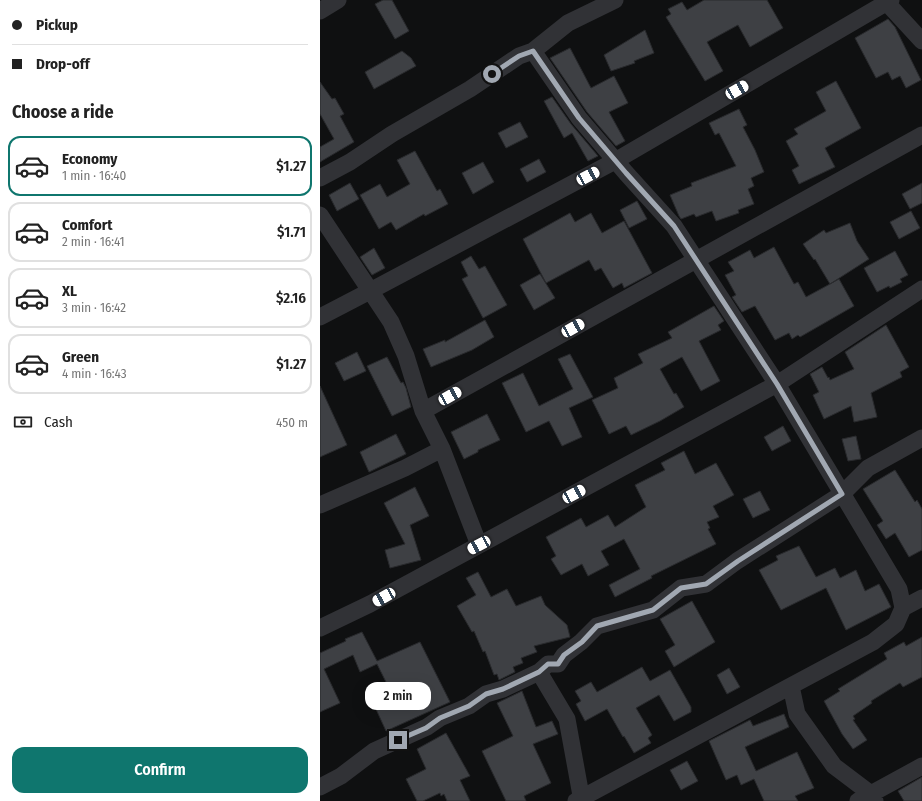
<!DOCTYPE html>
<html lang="en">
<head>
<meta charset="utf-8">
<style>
	:root { --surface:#fff; --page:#f2f2f2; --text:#222; --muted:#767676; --line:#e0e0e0; --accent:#0f766e }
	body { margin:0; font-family:"Fira Sans Condensed",sans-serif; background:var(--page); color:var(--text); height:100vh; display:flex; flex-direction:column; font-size:15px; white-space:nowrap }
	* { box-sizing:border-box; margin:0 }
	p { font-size:13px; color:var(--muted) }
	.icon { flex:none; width:22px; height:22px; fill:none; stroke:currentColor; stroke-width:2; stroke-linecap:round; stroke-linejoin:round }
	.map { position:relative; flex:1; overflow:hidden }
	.details { display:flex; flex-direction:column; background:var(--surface); width:320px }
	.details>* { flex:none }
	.hud { display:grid; align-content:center; height:88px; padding:0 12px; background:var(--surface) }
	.end { position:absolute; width:18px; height:18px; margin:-9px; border:5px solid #a1a8b2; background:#111; box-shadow:0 0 0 2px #111 }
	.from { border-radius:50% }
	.bubble { position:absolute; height:28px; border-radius:12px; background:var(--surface); box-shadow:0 4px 16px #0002; font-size:13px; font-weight:600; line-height:28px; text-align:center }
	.car { position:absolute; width:12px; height:24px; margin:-12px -6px; border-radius:5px; box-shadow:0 0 3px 1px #0007; background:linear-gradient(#fff 24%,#345 0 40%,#fff 0 76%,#345 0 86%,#fff 0) }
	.hud b { display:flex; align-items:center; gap:14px; height:38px; font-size:15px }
	.hud b+b { border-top:1px solid var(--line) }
	.hud i { width:10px; height:10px; background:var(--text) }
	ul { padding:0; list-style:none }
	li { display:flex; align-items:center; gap:12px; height:60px; margin:0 8px 6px; padding:0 4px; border:2px solid var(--line); border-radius:12px }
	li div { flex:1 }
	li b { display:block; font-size:15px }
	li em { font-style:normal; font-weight:600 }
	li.selected { border-color:var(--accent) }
	li>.icon { width:36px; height:36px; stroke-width:1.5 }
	h2 { padding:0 12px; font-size:18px; line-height:48px }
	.pay { display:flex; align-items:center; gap:10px; height:44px; padding:0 12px; font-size:15px }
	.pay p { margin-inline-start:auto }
	.button { display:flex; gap:8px; margin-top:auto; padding:8px 12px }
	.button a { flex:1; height:46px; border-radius:12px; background:var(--accent); color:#fff; font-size:16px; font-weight:600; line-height:46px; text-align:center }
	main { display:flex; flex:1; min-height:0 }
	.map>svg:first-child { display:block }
	.building { fill:#3e4044; stroke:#292a2d }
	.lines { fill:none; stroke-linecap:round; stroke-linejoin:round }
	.minor { stroke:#313236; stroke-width:17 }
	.route { stroke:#a1a8b2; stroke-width:5 }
</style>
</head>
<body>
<main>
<section class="details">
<div class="hud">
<b><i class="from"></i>Pickup</b>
<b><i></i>Drop-off</b>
</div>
<h2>Choose a ride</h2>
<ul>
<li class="selected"><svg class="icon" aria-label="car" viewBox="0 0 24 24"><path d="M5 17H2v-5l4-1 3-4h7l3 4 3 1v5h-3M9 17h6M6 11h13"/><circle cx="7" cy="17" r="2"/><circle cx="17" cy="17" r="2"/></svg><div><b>Economy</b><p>1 min · 16:40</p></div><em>$1.27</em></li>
<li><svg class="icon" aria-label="car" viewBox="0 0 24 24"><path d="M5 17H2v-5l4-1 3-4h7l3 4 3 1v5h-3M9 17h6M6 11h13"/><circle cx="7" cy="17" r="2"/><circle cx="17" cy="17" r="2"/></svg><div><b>Comfort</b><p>2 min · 16:41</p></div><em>$1.71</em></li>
<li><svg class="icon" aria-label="car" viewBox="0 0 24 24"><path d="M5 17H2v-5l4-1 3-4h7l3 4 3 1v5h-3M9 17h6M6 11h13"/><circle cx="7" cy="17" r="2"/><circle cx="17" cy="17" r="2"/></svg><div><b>XL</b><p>3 min · 16:42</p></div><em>$2.16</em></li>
<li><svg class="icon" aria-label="car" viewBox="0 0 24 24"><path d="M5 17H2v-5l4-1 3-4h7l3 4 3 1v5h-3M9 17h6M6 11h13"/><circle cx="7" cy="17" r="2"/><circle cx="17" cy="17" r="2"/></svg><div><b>Green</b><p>4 min · 16:43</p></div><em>$1.27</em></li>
</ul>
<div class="pay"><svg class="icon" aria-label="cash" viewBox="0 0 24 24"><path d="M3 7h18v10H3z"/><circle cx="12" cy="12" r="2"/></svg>Cash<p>450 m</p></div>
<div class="button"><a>Confirm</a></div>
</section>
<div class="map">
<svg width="602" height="801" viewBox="0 0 602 801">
	<rect width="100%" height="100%" fill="#0f1011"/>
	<path class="building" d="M63 0H72L89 31 75 39 55 4Z
		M384 0H447L463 28 430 47 418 25 387 42 403 71 385 81 346 17 351 14 348 9 362 2 367 10Z
		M568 19 575 27 601 80 586 88 580 76 572 80 568 72 556 78 535 38Z
		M325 30 334 53 314 61 315 63 291 71 284 55Z
		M250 48 271 88 294 76 308 103 289 112 305 141 296 146 267 112 230 58Z
		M82 51 91 58 96 66 54 89 45 72Z
		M516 81 541 128 505 148 515 167 479 184 472 170 479 166 466 141 478 134 474 129 506 111 496 92Z
		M0 82 12 99 15 98 24 114 20 116 34 142 0 162V147L14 139 0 114Z
		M232 97 251 124 278 156 268 161 252 133 244 138 224 101Z
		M419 109 427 125 423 127 435 150 444 172 431 178 434 186 428 189 434 204 418 210 419 213 396 221 392 211 376 217 374 214 361 219 359 216 350 195 372 186 371 183 416 166 399 133 395 135 389 123Z
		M200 122 208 137 186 148 178 133Z
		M95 151 117 191 120 189 128 204 105 216 104 214 76 230 71 222 59 229 40 195 60 184 67 197 90 184 77 160Z
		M219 159 226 172 207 182 200 169Z
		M163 162 174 182 153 194 142 173Z
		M30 183 39 199 17 211 9 195Z
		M602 183V203L590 209 582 194Z
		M317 201 327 219 309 228 300 210Z
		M591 211 600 228 579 239 570 222Z
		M250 213 255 222 271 213 282 233 304 221 332 273 304 288 302 283 293 288 281 268 275 271 269 260 226 283 203 239Z
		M530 223 537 241 549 259 510 284 519 279 534 306 480 337 478 335 472 339 469 333 455 340 435 306 422 312 412 297 416 295 405 275 414 271 408 262 430 250 434 258 454 247 474 284 478 282 486 297 510 284 495 259 494 260 483 244 504 230 506 233Z
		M54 248 65 268 52 275 40 257Z
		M575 251 588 275 580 279 582 282 570 288 569 286 557 292 544 268Z
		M151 256 159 269 165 266 187 305 163 318 142 279 148 276 141 262Z
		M220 274 235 298 214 310 200 285Z
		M394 306 404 321 398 325 401 330 379 341 400 381 381 391 362 357 340 369 354 394 356 393 364 407 340 421 311 435 306 426 289 434 272 400 298 388 294 378 323 363 318 354 352 338 348 332Z
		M165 320 174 337 152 350 111 367 103 349 125 340V342Z
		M566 325 589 367 580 372 582 377 551 393 557 417 534 422 531 406 504 419 493 395 499 392 490 374 502 367 508 378 509 377 510 380 534 369 525 352Z
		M37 352 46 371 24 381 15 363Z
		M250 354 273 397 249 408 262 437 242 446 229 421 206 432 182 383 203 373 219 406 253 389 238 359Z
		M67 357 81 383 83 382 86 388 91 407 72 416 47 366Z
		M0 386 27 445 0 457Z
		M167 414 180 440 158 450V452L144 459 131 432Z
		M463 426 471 441 452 451 444 437Z
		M76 434 86 454 49 472 40 452Z
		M536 436 541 459 528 461 522 439Z
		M364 451 375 474 396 463 414 495 393 506 399 517 387 522 390 528 388 529 396 544 331 576 332 578 295 597 289 585 320 569 304 539 281 551 289 565 268 576 262 564 241 575 231 559 236 556 226 537 261 518 266 527 288 515 295 527 326 507 315 485 345 470 341 463Z
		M575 470 595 502 597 500 602 509V550L589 557 575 533 566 539 557 525 563 521 543 489Z
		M95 487 109 516 90 525 101 560 70 568 65 550 85 544 64 503Z
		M440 491 450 510 433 518 423 499Z
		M479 546 496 577 515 568 520 578 536 570 545 591 559 584 571 607 526 630 506 588 461 610 439 570 458 560 456 556Z
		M158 572 171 597 187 589 196 606 221 596 225 605 247 625 250 637 214 646 217 652 201 658 203 663 193 667 195 672 179 680 177 674 174 675 165 651 163 652 154 631 152 632 137 606 156 595 146 578Z
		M372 601 395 642 354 667 345 651 355 645 340 619Z
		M42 632 57 661 100 642 130 702 66 731 55 707 74 698 57 664 40 672 33 655 4 669 20 703 0 712V653L26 641 25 639Z
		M602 637V677L583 687 580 683 551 701 552 703 533 716 535 719 533 720 547 740 533 749 522 734 504 701 520 691 518 689 567 659 564 653 584 642 586 646Z
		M322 667 330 681 350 670 371 707V712L354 721 339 695 316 708 332 735 328 738 331 743 314 753 304 736 303 737 287 709 265 721 256 704 261 701 255 691 271 682 277 692Z
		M409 668 420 687 407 694 397 675Z
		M202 691 216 727 232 721 238 734 213 744 231 783 204 796 206 801H186L162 751 193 736 177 703Z
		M464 714 469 727 425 747 436 771 477 752 494 788 475 796 478 801H444L434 779 421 785 417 775 406 780 389 741 430 720 433 726Z
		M126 733 150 776 140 780 150 801H127L124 794 121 796 120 793 103 801H97L86 779 106 769 97 749Z
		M367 761 378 781 361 790 350 770Z
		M602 777V801H584L578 791Z"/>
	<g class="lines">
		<path class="minor" d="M567 3 602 41
			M0 11 18 0
			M213 51 248 23 295 0
			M0 178 30 162 72 134 150 89 199 56 213 51 259 118 306 173 354 226 457 384 579 589 583 608 576 624 553 642 256 801
			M0 215 71 322 86 356 103 411 122 449 159 545
			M0 317 50 291 295 161 571 0
			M103 411 602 135
			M0 505 85 468 122 449
			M583 608 602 598
			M0 628 50 604 457 384 602 289
			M219 672 247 719 262 801
			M471 686 477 714 514 766 551 794 555 801
			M0 787 21 776 54 751 107 727 120 718 149 706 166 694 183 689 219 672 228 664H238L244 655 261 642 277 626 333 610 361 588 386 584 417 561 522 494 548 468 602 438
			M538 801 602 766"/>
	</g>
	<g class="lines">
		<path class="route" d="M78 740 106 728 120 718 149 706 166 694 183 689 219 672 228 664H238L244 655 262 642 277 626 333 610 361 588 386 584 418 561 522 494 457 384 354 226 306 173 259 118 213 51 199 56 172 74"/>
	</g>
</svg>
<i class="end from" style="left:172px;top:74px"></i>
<i class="end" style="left:78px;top:740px"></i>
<div class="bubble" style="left:45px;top:682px;width:66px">2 min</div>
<i class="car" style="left:417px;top:90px;rotate:60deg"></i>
<i class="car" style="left:268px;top:176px;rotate:62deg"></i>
<i class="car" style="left:253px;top:328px;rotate:61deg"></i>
<i class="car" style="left:130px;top:396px;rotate:61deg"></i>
<i class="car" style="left:254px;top:494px;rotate:62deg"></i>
<i class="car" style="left:159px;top:545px;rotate:242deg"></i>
<i class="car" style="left:64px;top:597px;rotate:241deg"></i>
</div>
</main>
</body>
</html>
